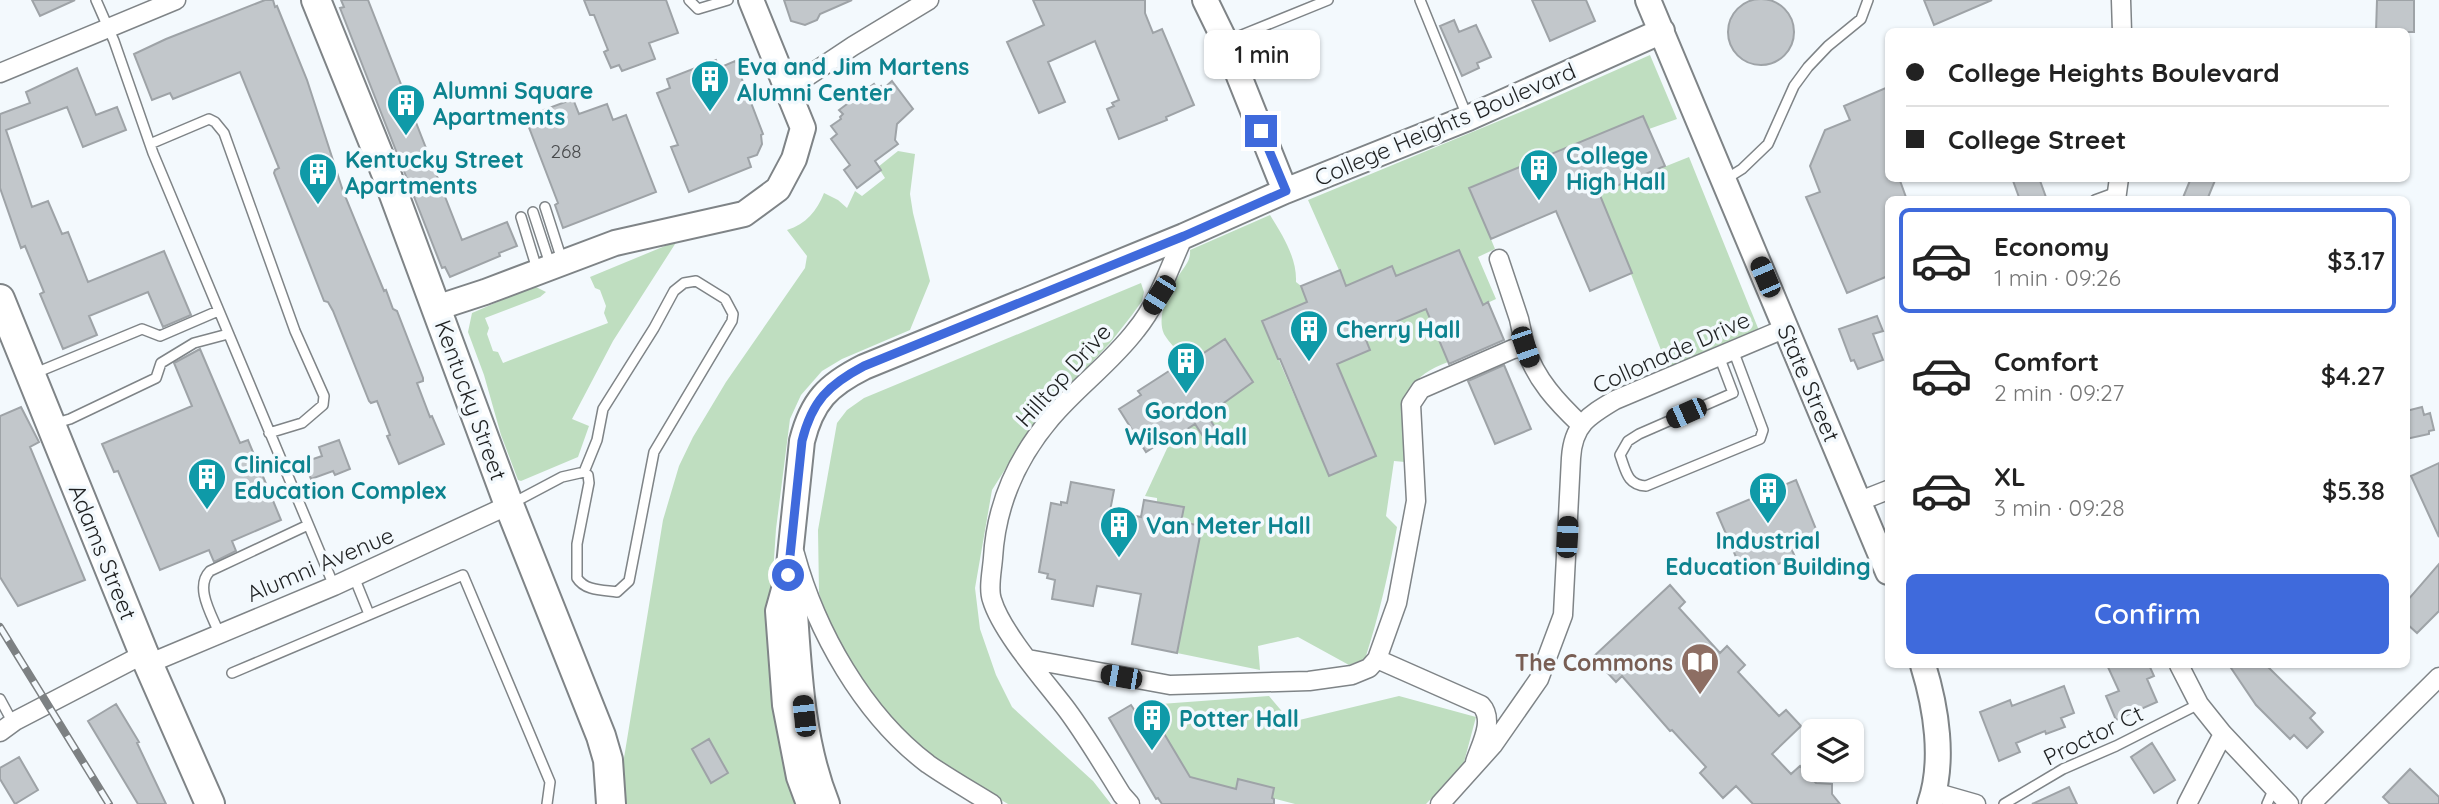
<!DOCTYPE html>
<html lang="en">
<head>
<meta charset="utf-8">
<style>
	:root { --surface:#fff; --page:#f2f2f2; --text:#222; --muted:#767676; --line:#e0e0e0; --accent:#3f6adc }
	body { margin:0; font-family:Quicksand,sans-serif; background:var(--page); color:var(--text); height:100vh; display:flex; flex-direction:column; font-size:26px; white-space:nowrap }
	* { box-sizing:border-box; margin:0 }
	p { font-size:23px; color:var(--muted) }
	.icon { flex:none; width:38px; height:38px; fill:none; stroke:currentColor; stroke-width:2; stroke-linecap:round; stroke-linejoin:round }
	.map { position:relative; flex:1; overflow:hidden }
	.sheet { position:absolute; left:1885px; top:196px; width:525px; height:472px; display:flex; flex-direction:column; background:var(--surface); border-radius:10px; box-shadow:0 2px 5px #0004 }
	.sheet>* { flex:none }
	.top-card { position:absolute; left:1885px; top:28px; width:525px; height:154px; border-radius:10px; box-shadow:0 2px 5px #0004; display:grid; align-content:center; height:154px; padding:0 21px; background:var(--surface) }
	.controls { position:absolute; left:1801px; top:719px; display:grid; gap:14px }
	.controls a { display:grid; place-items:center; width:63px; height:63px; border-radius:10px; background:var(--surface); box-shadow:0 2px 5px #0004; font-size:35px }
	.end { position:absolute; width:32px; height:32px; margin:-16px; border:9px solid #3f6adc; background:#fff; box-shadow:0 0 0 4px #fff }
	.from { border-radius:50% }
	.bubble { position:absolute; height:49px; border-radius:10px; background:var(--surface); box-shadow:0 2px 5px #0004; font-size:23px; font-weight:600; line-height:49px; text-align:center }
	.car { position:absolute; width:21px; height:42px; margin:-21px -10px; border-radius:9px; box-shadow:0 0 5px 2px #0007; background:linear-gradient(#222 24%,#8ab4d8 0 40%,#222 0 76%,#8ab4d8 0 86%,#222 0) }
	.top-card b { display:flex; align-items:center; gap:24px; height:66px; font-size:26px }
	.top-card b+b { border-top:2px solid var(--line) }
	.top-card i { width:18px; height:18px; background:var(--text) }
	ul { padding:12px 0 0; list-style:none }
	li { display:flex; align-items:center; gap:21px; height:105px; margin:0 14px 10px; padding:0 7px; border:4px solid transparent; border-radius:10px }
	li div { flex:1 }
	li b { display:block; font-size:26px }
	li em { font-style:normal; font-weight:600 }
	li.on { border-color:var(--accent) }
	li>.icon { width:63px; height:63px; stroke-width:1.5 }
	.primary-button { display:flex; gap:14px; margin-top:auto; padding:14px 21px }
	.primary-button a { flex:1; height:80px; border-radius:10px; background:var(--accent); color:#fff; font-size:28px; font-weight:600; line-height:80px; text-align:center }
	.map>svg:first-child { display:block }
	.green { fill:#bfdec0 }
	.building { fill:#c2c7cb; stroke:#9ea3a7; stroke-width:2 }
	.lines { fill:none; stroke-linecap:round; stroke-linejoin:round }
	.lane-casing { stroke:#7f8487; stroke-width:12 }
	.street-casing { stroke:#7f8487; stroke-width:21 }
	.secondary-casing { stroke:#7f8487; stroke-width:28 }
	.primary-casing { stroke:#7f8487; stroke-width:32 }
	.lane { stroke:#fff; stroke-width:9 }
	.street { stroke:#fff; stroke-width:18 }
	.secondary { stroke:#fff; stroke-width:24 }
	.primary { stroke:#fff; stroke-width:28 }
	.rail-casing { stroke:#7d8183; stroke-width:8 }
	.rail { stroke:#f3f9fd; stroke-width:5; stroke-dasharray:16; stroke-linecap:butt }
	.route { stroke:#3f6adc; stroke-width:9 }
	.labels { text-anchor:middle; dominant-baseline:central; stroke-width:7; stroke-linejoin:round; paint-order:stroke }
	.number-label { font-size:19px; fill:#484a4c }
	.culture-label { font-size:23px; font-weight:bold; fill:#0d838f; stroke:#f3f9fd; text-anchor:start }
	.street-label { font-size:23px; fill:#1f2122; stroke:#f3f9fd }
	.education-label { font-size:23px; font-weight:bold; fill:#785e54; stroke:#f3f9fd; text-anchor:end }
</style>
</head>
<body>
<div class="map">
<svg width="2439" height="804" viewBox="0 0 2439 804">
	<rect width="100%" height="100%" fill="#f3f9fd"/>
	<path class="green" d="M1650 55 1677 119 1649 129 1643 116 1470 188 1495 249 1478 257 1496 299 1483 305 1459 250 1410 271 1400 284 1392 266 1346 286 1308 200 1535 106Z
		M898 151 915 154 910 194 913 213 930 281 910 330 842 359 822 371 801 395 790 419 776 529 771 604 799 804H625L623 764 663 520 679 466 693 437 726 382 805 268 807 256 787 230C806 224 817 211 824 193L838 200 847 208 855 191 862 196 885 178 878 167Z
		M1689 157 1760 333 1670 373 1599 193Z
		M1270 215C1283 236 1297 258 1296 282L1301 286 1307 302 1262 321 1329 476 1375 456 1337 364 1369 350 1364 335 1426 308 1448 362C1393 382 1406 414 1405 462L1394 461 1386 516 1397 527C1389 572 1379 616 1365 659L1349 665 1298 637 1258 646 1260 670 1177 653 1202 526 1181 522 1183 507 1157 502V498L1145 496 1171 440 1195 424 1208 444 1220 436 1207 415 1253 382 1225 339 1202 354 1200 351 1186 360C1179 352 1169 343 1164 334 1156 316 1169 289 1179 275 1184 267 1191 261 1190 250Z
		M677 241 613 341 572 419 589 426 578 457 521 481 518 480 501 435 484 375 468 332 472 313 534 286 546 292 540 297 485 318 489 328 487 334 493 351 498 352 503 363 608 323 604 313 606 306 600 290 595 288 590 277Z
		M1141 283 1144 292 1142 301 1132 315 1110 343 1035 422 992 490 975 588 980 629 996 675 1012 707 1093 781 1111 804H1008L942 766 888 720 841 658 819 593 818 530 837 423 847 410 864 398Z
		M1269 696 1291 722 1399 696 1476 717 1463 766 1426 804H1295L1272 798 1274 788 1239 779 1236 789 1190 777 1147 705Z"/>
	<path class="building" d="M1728 32a33 33 0 1 1 66 0a33 33 0 1 1-66 0Z
		M32 0H75L40 16Z
		M265 0H273L275 7 277 6 307 80 343 191 384 291 386 290 393 309 397 311 423 378V381L417 383 430 417 432 416 444 444 399 464 387 436 390 435 377 401 371 403 369 401 333 311 328 302 324 301 274 173 275 170 279 168 240 72 173 99 170 93 152 100 134 54 166 39Z
		M341 0H368L462 240 507 222 517 246 499 253 500 256 450 277 445 267 442 268 340 8 344 7Z
		M584 0H666L678 33 649 43 655 59 622 71 619 65 611 68 604 52 608 50 594 15H590Z
		M784 0H852L820 14 817 20 805 25 791 21Z
		M1033 0H1145V13L1153 33 1162 29 1194 105 1166 117 1167 120 1119 139 1107 109 1114 106 1112 103 1119 100 1095 41 1048 62 1065 102 1039 113 1007 42 1044 25Z
		M1532 0H1586L1595 21 1550 41Z
		M1924 0H1992L1934 25Z
		M2377 0H2414V32H2376Z
		M1454 20 1459 32 1476 25 1491 57 1477 63 1479 68 1462 76 1440 26Z
		M716 60 719 68 735 61 763 134 761 135 762 144 757 155 748 158 751 167 689 192 671 147 678 145 657 93 670 88 667 79Z
		M77 68 96 115 117 107 126 130 83 147 67 107 6 130 32 207 48 201 62 234 68 232 88 282 164 251 191 315 163 327 148 292 89 316 97 335 63 349 40 294 44 292 25 246 21 248 0 188V114L30 103 26 92Z
		M892 81 913 109 897 124 895 140 898 144 875 161 881 170 857 188 844 170 850 165 831 139 837 134 831 126 841 119 840 117 843 114 839 110 874 84 878 89 881 86 883 89Z
		M1888 87V178H1899L1907 200H1888V276L1847 293 1806 197 1820 192 1810 166 1825 130 1850 120 1844 106Z
		M573 99 579 114 607 104 613 120 626 115 656 192 563 228 555 205 558 203 525 117Z
		M1643 116 1665 166 1599 193 1632 273 1590 291 1556 211 1491 239 1469 188Z
		M2012 178H2039L2047 200H2020Z
		M2191 178H2216L2207 200H2182Z
		M1459 250 1483 305 1488 302 1504 340 1449 364 1426 309 1364 335 1370 350 1337 364 1376 456 1329 476 1280 359H1278L1262 321 1307 302 1301 286 1340 270 1346 286 1392 266 1396 276Z
		M1877 316 1883 331 1873 334 1883 360 1858 369 1854 360 1851 361 1839 329Z
		M1225 339 1253 382 1207 415 1220 435 1208 444 1195 424 1171 440 1169 437 1146 452 1119 409 1141 395 1138 391 1200 351 1202 354Z
		M200 349 240 443 248 440 281 520 232 541 236 551 214 562 209 550 160 570 118 471 114 472 102 444 192 406 174 363Z
		M1504 365 1531 429 1495 444 1468 381Z
		M21 407 39 442 30 447 85 580 18 606 0 577V416Z
		M2422 407 2424 415 2430 413 2434 430 2429 431V434L2406 439V411Z
		M339 440 350 469 335 475 333 471 311 479 304 462 322 456 319 447Z
		M2439 463V537L2411 476Z
		M1796 480 1820 539 1792 550 1795 557 1783 562 1766 569 1764 562 1742 571 1717 513Z
		M1071 482 1114 490 1110 511 1141 517 1144 500 1184 507 1181 522 1202 526 1177 653 1132 644 1141 594 1097 586 1093 606 1052 599 1055 580 1047 578 1048 574 1039 572 1051 503 1061 505V502L1067 503Z
		M2439 564V611L2417 633 2406 623V602Z
		M1670 585 1685 602 1679 608 1720 653 1727 646 1745 665 1738 672 1779 716 1786 710 1801 726 1772 754 1791 774 1800 766 1816 783 1832 784V794L1840 804H1753L1736 786 1723 798 1700 773 1706 767 1672 730 1670 731 1622 676 1616 682 1593 657Z
		M2107 665H2149L2154 676 2147 679 2157 702 2116 720 2106 696 2119 691Z
		M2229 665H2266L2315 713 2310 718 2323 732 2307 748 2294 735 2290 739 2256 705Z
		M2064 686 2074 713 2061 718 2065 727 2046 734 2045 731 2016 743 2020 752 1999 761 1980 712 2010 700 2012 706Z
		M116 704 139 742 137 743 166 804H138L88 721Z
		M1131 705 1135 711 1147 705 1190 777 1236 789 1238 779 1274 788 1272 798 1274 799V804H1162L1158 798 1156 799 1109 718Z
		M709 739 728 773 711 783 692 749Z
		M2152 743 2175 780 2154 793 2131 757Z
		M19 757 38 790 15 804 0 779V768Z
		M2410 769 2439 797V804H2390L2383 797Z
		M2069 787 2077 804H2032Z"/>
	<g class="lines">
		<defs>
			<path id="lane" d="M96 0 114 41 153 153 334 586
				M689 0 698 9 728 0
				M1420 0 1467 116
				M1227 41 1328 0
				M150 144 209 119 215 122 224 133 295 331 324 396 323 405 302 423 269 433
				M1726 179 1742 169 1768 144 1794 86 1808 67 1828 46 1861 19 1868 0
				M2095 200 2117 192
				M545 207 562 260
				M533 212 550 264
				M521 217 537 269
				M1719 356 1733 393 1639 434 1628 441 1620 455C1626 471 1627 485 1646 486L1760 439 1763 430 1733 350
				M33 374 142 329 160 336 218 311
				M53 424 70 419 156 378 161 363 194 343 228 334
				M511 504 562 477 584 472 588 475 589 483 577 544V578C585 591 603 590 617 592L629 581 654 452 732 321 733 314 725 299 696 281 684 283 674 291 654 328 603 409 597 440 584 472
				M354 577 369 614
				M219 633C212 615 194 587 210 571L308 525
				M232 673 463 575 550 782 547 804
				M0 699 13 723
				M2004 804 2063 769 2116 746 2199 704
				M2267 804 2274 788"/>
			<path id="street" d="M2121 0 2122 32
				M0 73 176 0
				M787 90 853 46 929 0
				M2116 200 2119 178
				M1499 259 1519 319 1525 347
				M1860 501 1888 490
				M795 554C816 631 863 715 928 764 948 778 971 791 992 804
				M1028 659 1170 685 1309 681 1352 675 1369 668 1377 659 1397 603 1416 501 1411 404 1421 389 1513 349 1525 347C1536 380 1557 402 1581 425
				M1377 659 1481 705C1495 720 1481 744 1475 762
				M148 664 334 586 509 505
				M2179 665 2199 704 2223 734 2289 804
				M0 732 15 721 144 654
				M1934 792 1976 804
				M1130 804 1122 795C1104 766 1087 737 1067 710 1045 681 1002 633 992 600 988 589 992 571 993 558 996 506 1017 458 1051 418 1077 387 1111 363 1136 330 1159 302 1169 268 1184 236
				M1440 804 1493 745 1539 679 1563 615 1571 458C1573 425 1588 416 1615 400L1786 328
				M2187 804 2223 734
				M2311 804 2439 677"/>
			<path id="secondary" d="M1205 0 1225 41 1285 191
				M1648 0 1888 572
				M436 308 485 292 615 243 744 214 778 189 794 159 803 128 751 0
				M794 599C799 668 801 739 827 804
				M1923 665C1936 707 1945 761 1930 804
				M809 804 799 777 785 705 778 611 788 575 802 441C812 401 828 385 864 367L1184 236 1285 191 1468 118 1662 31"/>
			<path id="primary" d="M316 0 386 173 509 505 601 736 608 760 611 804
				M0 299 144 654 210 804"/>
		</defs>
		<use href="#lane" class="lane-casing"/>
		<use href="#street" class="street-casing"/>
		<use href="#secondary" class="secondary-casing"/>
		<use href="#primary" class="primary-casing"/>
		<use href="#lane" class="lane"/>
		<use href="#street" class="street"/>
		<use href="#secondary" class="secondary"/>
		<use href="#primary" class="primary"/>
		<defs>
			<path id="rail" d="M0 627 109 804"/>
		</defs>
		<use href="#rail" class="rail-casing"/>
		<use href="#rail" class="rail"/>
	</g>
	<g class="lines">
		<path class="route" d="M788 575 802 441C812 401 828 385 864 366L1184 236 1286 191 1261 131"/>
	</g>
	<defs>
		<symbol id="building-pin" viewBox="-11 -11 22 30"><path d="M0 17L-7.5 6A9.5 9.5 0 1 1 7.5 6Z" fill="#0f9aa8" stroke="#f3f9fd"/><path d="M-4-6H4V6H1V3H-1V6H-4ZM-2.5-4.3h1.7v1.8h-1.7ZM.8-4.3h1.7v1.8H.8ZM-2.5-1h1.7V.8h-1.7ZM.8-1h1.7V.8H.8Z" fill="#fff"/></symbol>
		<symbol id="library-pin" viewBox="-11 -11 22 30"><path d="M0 17L-7.5 6A9.5 9.5 0 1 1 7.5 6Z" fill="#8d6e63" stroke="#f3f9fd"/><path d="M-6-4Q-3-5.5-.7-3.5V5Q-3 3-6 4ZM6-4Q3-5.5 .7-3.5V5Q3 3 6 4Z" fill="#fff"/></symbol>
	</defs>
	<g fill-rule="evenodd">
		<use href="#building-pin" x="688" y="57" width="44" height="60"/>
		<use href="#building-pin" x="384" y="81" width="44" height="60"/>
		<use href="#building-pin" x="1517" y="146" width="44" height="60"/>
		<use href="#building-pin" x="296" y="150" width="44" height="60"/>
		<use href="#building-pin" x="1287" y="307" width="44" height="60"/>
		<use href="#building-pin" x="1164" y="339" width="44" height="60"/>
		<use href="#building-pin" x="185" y="455" width="44" height="60"/>
		<use href="#building-pin" x="1746" y="469" width="44" height="60"/>
		<use href="#building-pin" x="1097" y="503" width="44" height="60"/>
		<use href="#library-pin" x="1678" y="640" width="44" height="60"/>
		<use href="#building-pin" x="1130" y="696" width="44" height="60"/>
	</g>
	<g class="labels">
		<g class="number-label">
			<text x="566" y="151">268</text>
		</g>
		<g class="culture-label">
			<text x="737" y="66">Eva and Jim Martens<tspan x="737" dy="26">Alumni Center</tspan></text>
			<text x="433" y="90">Alumni Square<tspan x="433" dy="26">Apartments</tspan></text>
			<text x="1566" y="155">College<tspan x="1566" dy="26">High Hall</tspan></text>
			<text x="345" y="159">Kentucky Street<tspan x="345" dy="26">Apartments</tspan></text>
			<text x="1336" y="329">Cherry Hall</text>
			<text x="1186" y="410" text-anchor="middle">Gordon<tspan x="1186" dy="26">Wilson Hall</tspan></text>
			<text x="234" y="464">Clinical<tspan x="234" dy="26">Education Complex</tspan></text>
			<text x="1146" y="525">Van Meter Hall</text>
			<text x="1768" y="540" text-anchor="middle">Industrial<tspan x="1768" dy="26">Education Building</tspan></text>
			<text x="1179" y="718">Potter Hall</text>
		</g>
		<g class="street-label">
			<text transform="translate(1445 124) rotate(-23)">College Heights Boulevard</text>
			<text transform="translate(1671 352) rotate(-24)">Collonade Drive</text>
			<text transform="translate(1063 375) rotate(-48)">Hilltop Drive</text>
			<text transform="translate(1809 383) rotate(67)">State Street</text>
			<text transform="translate(471 400) rotate(70)">Kentucky Street</text>
			<text transform="translate(103 552) rotate(68)">Adams Street</text>
			<text transform="translate(320 564) rotate(-23)">Alumni Avenue</text>
			<text transform="translate(2093 735) rotate(-26)">Proctor Ct</text>
		</g>
		<g class="education-label">
			<text x="1673" y="662">The Commons</text>
		</g>
	</g>
</svg>
<div class="controls">
<a><svg class="icon" aria-label="layers" viewBox="0 0 24 24"><path d="M12 4l9 5-9 5-9-5zM3 14l9 5 9-5"/></svg></a>
</div>
<i class="end from" style="left:788px;top:575px"></i>
<i class="end" style="left:1261px;top:131px"></i>
<div class="bubble" style="left:1204px;top:30px;width:116px">1 min</div>
<i class="car" style="left:1765px;top:277px;rotate:337deg"></i>
<i class="car" style="left:1159px;top:295px;rotate:212deg"></i>
<i class="car" style="left:1525px;top:347px;rotate:161deg"></i>
<i class="car" style="left:1686px;top:413px;rotate:246deg"></i>
<i class="car" style="left:1567px;top:537px;rotate:3deg"></i>
<i class="car" style="left:1121px;top:677px;rotate:280deg"></i>
<i class="car" style="left:804px;top:716px;rotate:354deg"></i>
<div class="top-card">
<b><i class="from"></i>College Heights Boulevard</b>
<b><i></i>College Street</b>
</div>
<section class="sheet">
<ul>
<li class="on"><svg class="icon" aria-label="car" viewBox="0 0 24 24"><path d="M5 17H2v-5l4-1 3-4h7l3 4 3 1v5h-3M9 17h6M6 11h13"/><circle cx="7" cy="17" r="2"/><circle cx="17" cy="17" r="2"/></svg><div><b>Economy</b><p>1 min · 09:26</p></div><em>$3.17</em></li>
<li><svg class="icon" aria-label="car" viewBox="0 0 24 24"><path d="M5 17H2v-5l4-1 3-4h7l3 4 3 1v5h-3M9 17h6M6 11h13"/><circle cx="7" cy="17" r="2"/><circle cx="17" cy="17" r="2"/></svg><div><b>Comfort</b><p>2 min · 09:27</p></div><em>$4.27</em></li>
<li><svg class="icon" aria-label="car" viewBox="0 0 24 24"><path d="M5 17H2v-5l4-1 3-4h7l3 4 3 1v5h-3M9 17h6M6 11h13"/><circle cx="7" cy="17" r="2"/><circle cx="17" cy="17" r="2"/></svg><div><b>XL</b><p>3 min · 09:28</p></div><em>$5.38</em></li>
</ul>
<div class="primary-button"><a>Confirm</a></div>
</section>
</div>
</body>
</html>
